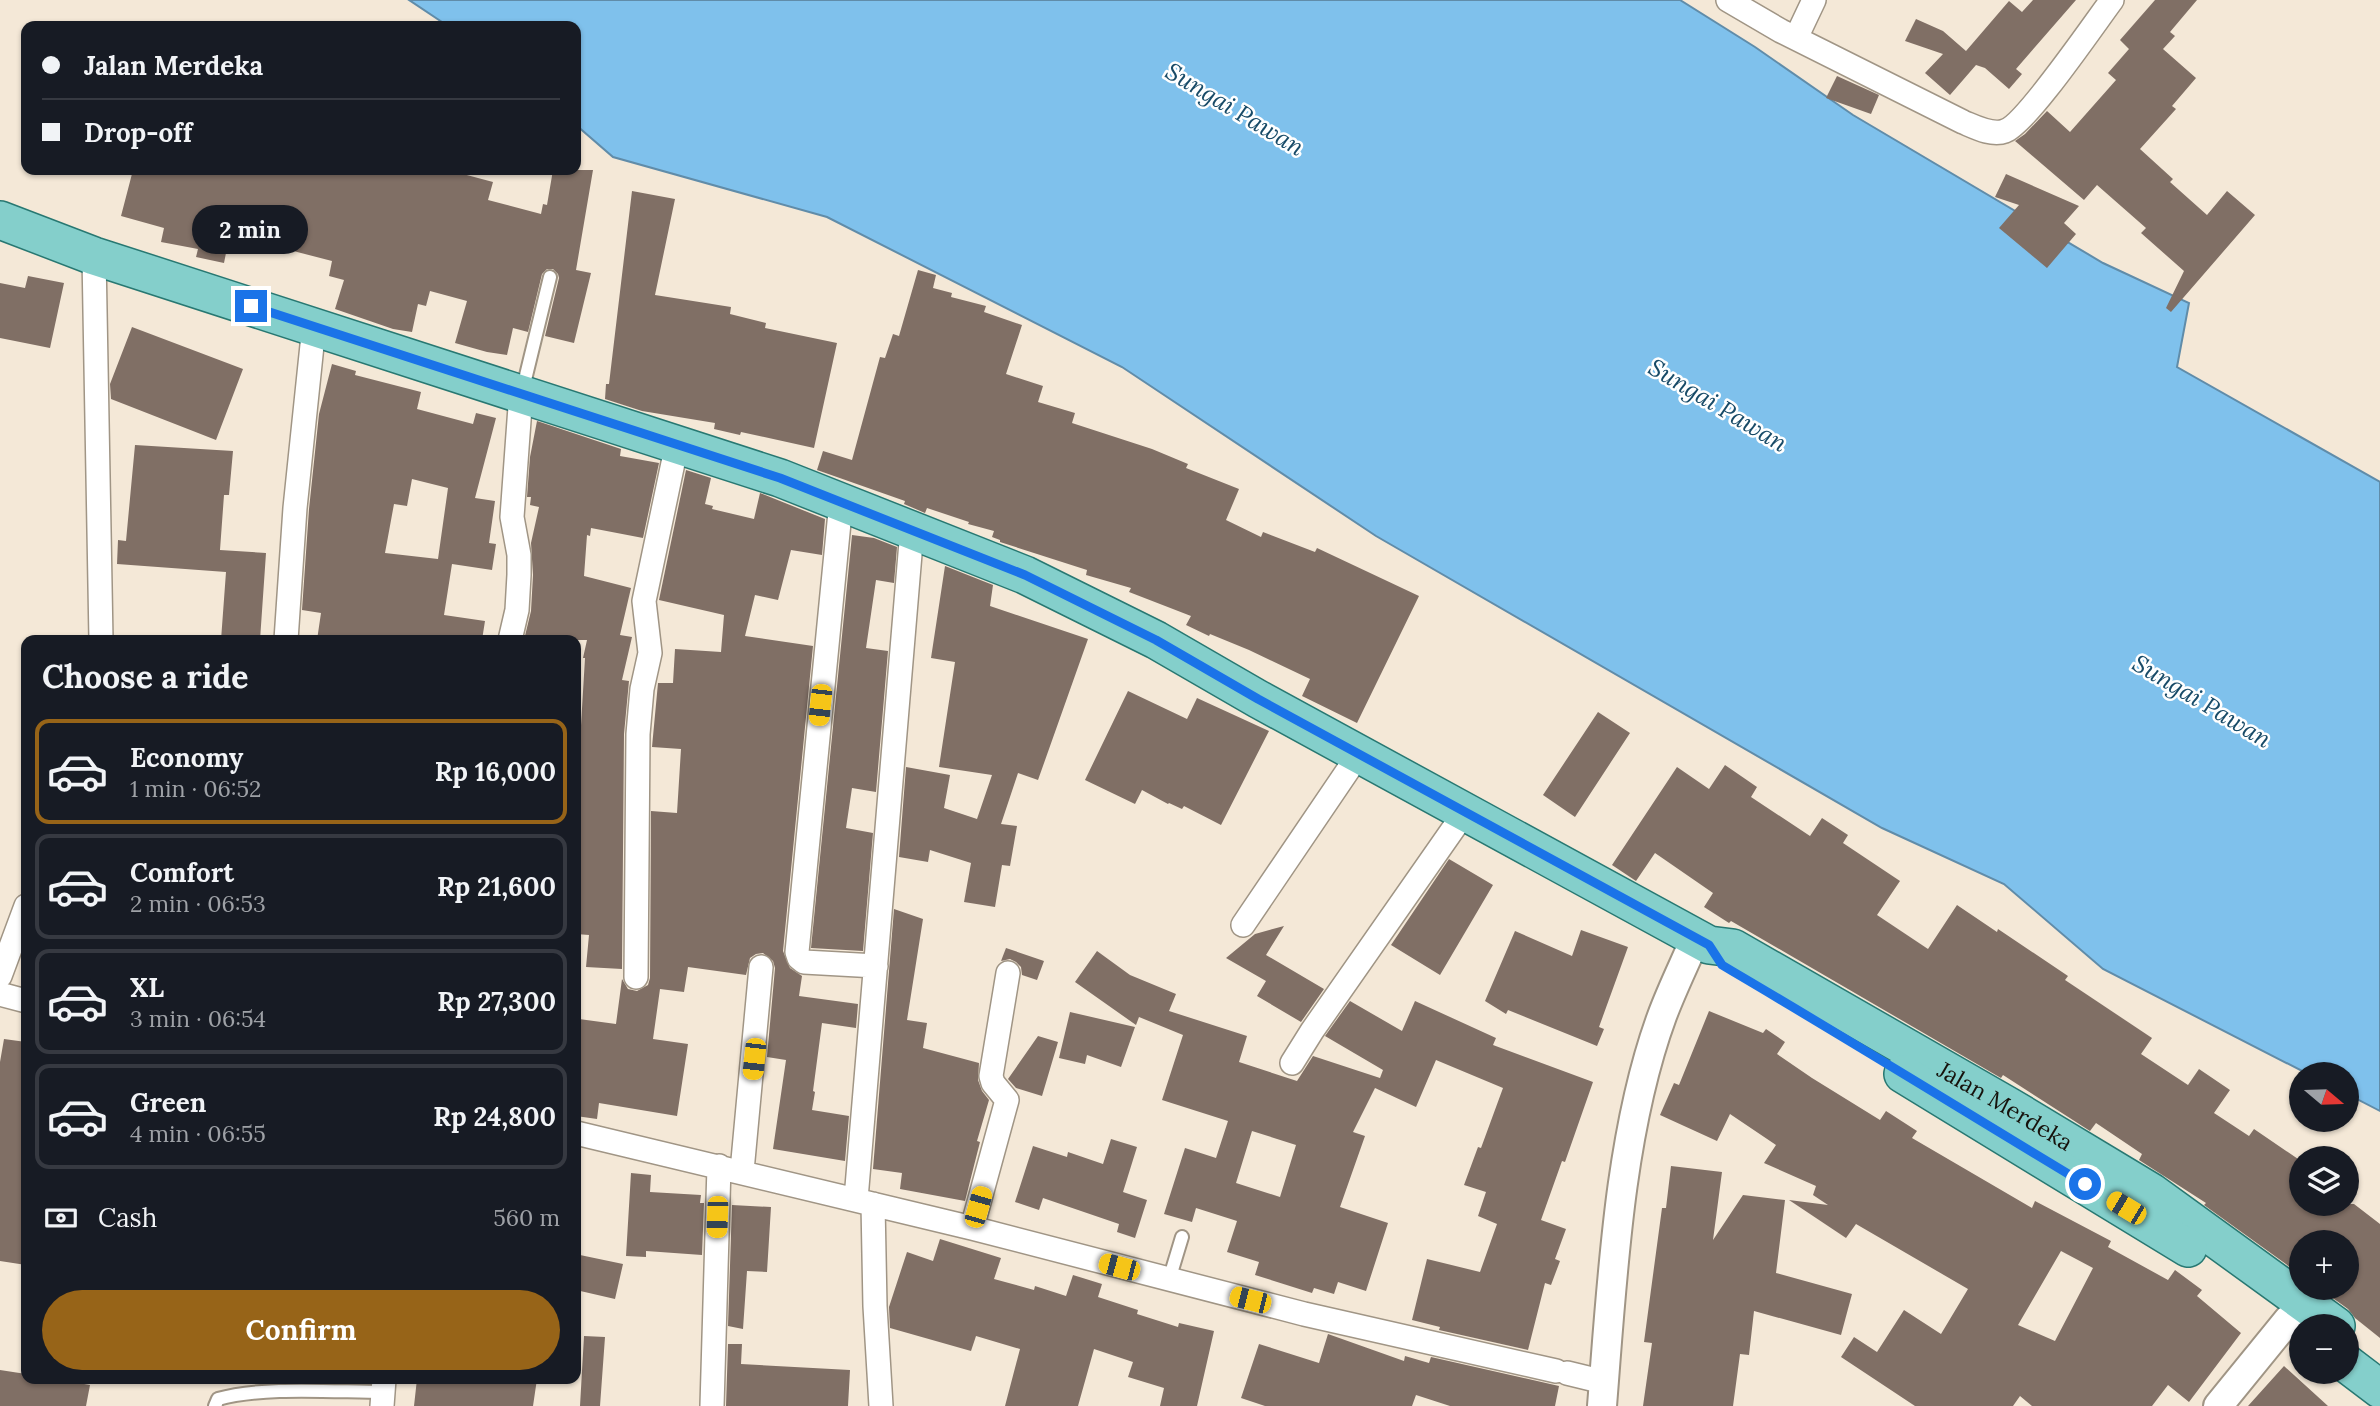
<!DOCTYPE html>
<html lang="en">
<head>
<meta charset="utf-8">
<style>
	:root { --surface:#171b24; --page:#242831; --text:#f1f3f6; --muted:#9ea1a6; --line:#363941; --accent:#976418 }
	body { margin:0; font-family:Lora,serif; background:var(--page); color:var(--text); height:100vh; display:flex; flex-direction:column; font-size:26px; white-space:nowrap }
	* { box-sizing:border-box; margin:0 }
	p { font-size:23px; color:var(--muted) }
	.icon { flex:none; width:38px; height:38px; fill:none; stroke:currentColor; stroke-width:2; stroke-linecap:round; stroke-linejoin:round }
	.map { position:relative; flex:1; overflow:hidden }
	.side { position:absolute; left:21px; top:635px; width:560px; height:749px; display:flex; flex-direction:column; background:var(--surface); border-radius:14px; box-shadow:0 2px 5px #0004 }
	.side>* { flex:none }
	.banner { position:absolute; left:21px; top:21px; width:560px; height:154px; border-radius:14px; box-shadow:0 2px 5px #0004; display:grid; align-content:center; height:154px; padding:0 21px; background:var(--surface) }
	.needle { width:46px; rotate:109deg }
	.buttons { position:absolute; left:2289px; top:1062px; display:grid; gap:14px }
	.buttons a { display:grid; place-items:center; width:70px; height:70px; border-radius:50%; background:var(--surface); box-shadow:0 2px 5px #0004; font-size:35px }
	.end { position:absolute; width:32px; height:32px; margin:-16px; border:9px solid #1a73e8; background:#fff; box-shadow:0 0 0 4px #fff }
	.from { border-radius:50% }
	.bubble { position:absolute; height:49px; border-radius:24px; background:var(--surface); box-shadow:0 2px 5px #0004; font-size:23px; font-weight:800; line-height:49px; text-align:center }
	.car { position:absolute; width:21px; height:42px; margin:-21px -10px; border-radius:9px; box-shadow:0 0 5px 2px #0007; background:linear-gradient(#f5c518 24%,#345 0 40%,#f5c518 0 76%,#345 0 86%,#f5c518 0) }
	.banner b { display:flex; align-items:center; gap:24px; height:66px; font-size:26px }
	.banner b+b { border-top:2px solid var(--line) }
	.banner i { width:18px; height:18px; background:var(--text) }
	ul { padding:0; list-style:none }
	li { display:flex; align-items:center; gap:21px; height:105px; margin:0 14px 10px; padding:0 7px; border:4px solid var(--line); border-radius:14px }
	li div { flex:1 }
	li b { display:block; font-size:26px }
	li em { font-style:normal; font-weight:800 }
	li.on { border-color:var(--accent) }
	li>.icon { width:63px; height:63px; stroke-width:1.5 }
	h2 { padding:0 21px; font-size:32px; line-height:84px }
	.pay { display:flex; align-items:center; gap:18px; height:77px; padding:0 21px; font-size:26px }
	.pay p { margin-inline-start:auto }
	.action { display:flex; gap:14px; margin-top:auto; padding:14px 21px }
	.action a { flex:1; height:80px; border-radius:42px; background:var(--accent); color:#fff; font-size:28px; font-weight:800; line-height:80px; text-align:center }
	.map>svg:first-child { display:block }
	.water { fill:#7fc1ec; stroke:#608ca9; stroke-width:2 }
	.building { fill:#806f65; fill-rule:evenodd }
	.lines { fill:none; stroke-linecap:round; stroke-linejoin:round }
	.service-casing { stroke:#a09585; stroke-width:16 }
	.minor-casing { stroke:#a09585; stroke-width:26 }
	.tertiary-casing { stroke:#a09585; stroke-width:32 }
	.primary-casing { stroke:#287872; stroke-width:40 }
	.service { stroke:#fff; stroke-width:12 }
	.minor { stroke:#fff; stroke-width:23 }
	.tertiary { stroke:#fff; stroke-width:28 }
	.primary { stroke:#84cfcb; stroke-width:37 }
	.route { stroke:#1a73e8; stroke-width:9 }
	.labels { text-anchor:middle; dominant-baseline:central; stroke-width:5; stroke-linejoin:round; paint-order:stroke }
	.street-label { font-size:23px; fill:#16120c; stroke:#fff }
	.water-label { font-size:24px; font-style:italic; fill:#184b68; stroke:#fff }
</style>
</head>
<body>
<div class="map">
<svg width="2380" height="1406" viewBox="0 0 2380 1406">
	<rect width="100%" height="100%" fill="#f4e8d7"/>
	<path class="water" d="M409 0H1680L1755 47 1853 115 2103 263 2189 303 2177 367 2380 482V1111L2347 1094V1074H2308L2103 969 2004 884 1882 828 1376 536 1122 367 827 217 613 157 576 125V26H448Z"/>
	<path class="building" d="M2033 0H2076L2016 69 2022 74 2009 89 1985 68 1976 65 1950 95 1925 73 1943 54 1905 41 1916 19 1943 31 1966 51 2009 1 2022 12Z
		M2155 0H2197L2170 32 2175 36 2163 49 2196 78 2172 106 2176 109 2140 149 2173 179 2170 182 2207 215 2227 191 2255 215 2171 312 2166 308 2184 271 2141 233 2146 228 2097 185 2084 200 2015 141 2025 134 2047 111 2070 132 2116 80 2108 73 2129 49 2120 40Z
		M1837 76 1879 95 1871 114 1826 98Z
		M133 170H465L463 174 493 182 488 200 541 214 543 204 547 205 553 170H593L576 270 591 273 574 343 545 336 559 278 558 274 553 269H547L542 274 528 332 513 328 507 355 487 352 455 343 467 301 430 291 426 306 418 304 412 332 393 329 335 309 344 280 329 276 332 261 274 246 273 250 229 238 224 263 196 257 198 249 161 242 164 228 121 216Z
		M2006 174 2079 206 2064 223 2076 234 2047 268 1999 228 2019 205 1995 197Z
		M632 191 675 199 655 295 731 307 730 314 766 323 765 328 837 343 814 448 741 432 740 435 714 429 715 423 642 411 605 399 606 384H609Z
		M918 270 936 275 933 288 952 293 951 297 986 306 984 312 1022 325 1006 374 1043 386 1038 402 1075 413 1072 423 1152 449 1188 464 1186 468 1239 489 1226 520 1261 537 1263 532 1315 552 1317 548 1419 596 1357 723 1302 696 1310 679 1249 650 1210 634 1209 636 1186 625 1191 616 1129 592 1131 588 1086 575 1087 570 1000 542V540L992 537 994 531 968 524 969 522 927 508 925 513 904 504 905 501 817 470 823 451 852 460 880 357 885 358 893 334 899 336Z
		M28 276 64 283 50 348 0 338V283L25 288Z
		M132 327 243 369 216 440 111 399 110 384Z
		M332 364 356 371 355 375 421 392 417 409 473 424 476 413 496 418 475 498 495 501 489 543 496 544 492 570 452 564 444 615 485 621 482 640H317L321 613 302 610 309 509 319 414ZM412 479 448 488 438 559 385 553 394 504 407 506Z
		M537 421 621 449 620 456 659 463 643 538 591 528 590 536 587 535 584 576 631 588 620 635 632 637 622 680 629 681 624 734 622 969 586 967 589 935 576 934V742H580L585 658H583L587 640H524L531 611 533 575 531 543 539 507 530 505 531 497H527L530 457Z
		M135 445 233 451 229 495H224L220 550 266 553 260 640H221L226 572 117 564 118 540 126 541Z
		M686 470 711 478 705 504 713 506 712 509 754 519 760 493 825 519 822 555 791 550 778 600 755 595 745 636 813 646 783 951 790 968 802 976 799 996 858 1004 856 1028 822 1023 813 1091 815 1092 812 1110 849 1116 845 1161 773 1149 786 1060 767 1057 775 968 773 961 763 953 756 954 750 958 746 975 688 967 684 992 660 989 653 1039 688 1044 677 1116 599 1103 597 1119 576 1116V1042L579 1019 616 1024 622 979 628 989 637 991 648 985 650 978 651 811 677 813 681 749 652 747 658 683H673L675 649 721 652 724 615 659 600Z
		M852 535 874 538 897 547 894 583 876 580 866 648 888 651 876 792 852 788 846 828 873 833 863 951 811 948Z
		M945 566 993 585 990 606 1088 639 1038 780 1018 773 1001 824 1017 826 1010 866 1002 865 995 907 964 902 971 863 930 850 928 862 899 857 906 767 950 775 944 808 977 819 992 775 939 767 955 662 931 658Z
		M1128 691 1187 719 1197 698 1269 731 1221 825 1184 806 1182 809 1169 803 1168 804 1142 790 1135 804 1085 780Z
		M1598 712 1630 733 1575 817 1543 795Z
		M1725 765 1757 787 1751 797 1810 836 1822 818 1848 835 1843 843 1900 881 1877 915 1928 949 1957 905 1997 932 1998 929 2068 976 2065 980 2152 1038 2141 1054 2188 1085 2199 1069 2230 1090 2214 1113 2249 1136 2254 1129 2301 1161V1204H2354L2380 1224V1338L2355 1318 2348 1309 2319 1288H2347V1242H2301V1275L2204 1205 2206 1203 2139 1160 2142 1154 2096 1123 2090 1131 2003 1075 2001 1078 1731 921 1729 923 1704 907 1713 893 1655 853 1636 881 1612 865 1677 767 1709 789Z
		M1449 859 1493 885 1440 975 1391 945Z
		M894 909 923 919 907 1020 927 1023 923 1048 979 1063 978 1080 982 1091 989 1100 977 1141 980 1142 965 1201 900 1189 902 1173 873 1169Z
		M1284 926 1266 955 1324 989 1301 1022 1257 996 1266 981 1226 958 1255 934Z
		M1581 930 1628 947 1599 1027 1604 1029 1597 1046 1508 1010 1506 1014 1485 1001 1515 931 1572 956Z
		M1006 948 1044 961 1037 980 1022 975 1021 967 1016 962 1010 959 1001 961Z
		M1097 951 1130 975 1176 994 1169 1011 1247 1036 1239 1062 1297 1081 1313 1056 1380 1078 1383 1070 1325 1036 1350 1001 1402 1031 1415 1001 1496 1038 1493 1045 1593 1082 1565 1162 1562 1161 1541 1220 1566 1229 1555 1259 1560 1261 1551 1285 1545 1283 1528 1350 1439 1330 1440 1327 1412 1320 1427 1259 1480 1272 1497 1224 1478 1216 1486 1192 1464 1185 1478 1147 1481 1148 1503 1088 1436 1060 1416 1107 1375 1088 1353 1132 1365 1136 1340 1207 1388 1223 1366 1291 1338 1282 1334 1294 1314 1288 1312 1293 1255 1275 1259 1262 1227 1252 1237 1221 1196 1208 1192 1222 1164 1214 1185 1148 1216 1158 1228 1121 1162 1100 1183 1035 1139 1017 1136 1025 1075 982ZM1252 1131 1296 1145 1280 1197 1236 1183Z
		M1709 1011 1763 1033 1766 1029 1785 1042 1777 1054 1812 1078 1880 1120 1886 1111 1917 1131 1912 1138 2032 1208 2035 1201 2111 1241 2108 1247 2168 1280 2175 1270 2202 1290 2197 1296 2241 1333 2189 1402 2168 1385 2152 1406H2032L2020 1396 2013 1406H1915L1841 1357 1854 1337 1877 1352 1904 1310 1941 1334 1968 1289 1856 1224 1846 1238 1789 1200 1828 1205 1813 1195 1816 1186 1764 1163 1776 1145 1730 1114 1717 1141 1660 1115 1674 1083 1679 1085ZM2061 1251 2093 1268 2055 1341 2018 1325Z
		M1070 1012 1135 1027 1121 1067 1087 1055 1085 1064 1059 1058Z
		M1038 1036 1058 1042 1042 1096 1016 1088 1008 1079Z
		M4 1039 26 1042V1265L0 1261V1062Z
		M1111 1139 1137 1147 1123 1192 1147 1200 1135 1238 1117 1232 1119 1224 1043 1198 1039 1210 1015 1202 1033 1146 1067 1157 1068 1152 1103 1164Z
		M1671 1166 1722 1172 1713 1240 1743 1195 1785 1200 1776 1273 1852 1294 1841 1335 1754 1311 1749 1355 1740 1354 1733 1406H1643L1652 1343 1644 1342 1662 1208H1666Z
		M631 1173 651 1175 650 1192 701 1195 700 1203H704L702 1255 646 1251V1257L626 1256Z
		M732 1205 771 1207 767 1272 747 1271 743 1329 728 1326Z
		M940 1239 1001 1258 994 1279 1034 1290 1035 1286 1066 1296 1073 1275 1102 1284 1098 1297 1138 1310 1137 1314 1178 1327 1179 1323 1214 1331 1197 1406H1160L1164 1388 1128 1377 1133 1362 1094 1349 1078 1406H1005L1020 1349 976 1336 971 1351 890 1328 889 1307 907 1252 933 1261Z
		M580 1255 623 1264 615 1299 576 1290V1272Z
		M1328 1334 1404 1361 1405 1356 1429 1363 1431 1357 1559 1386 1555 1406H1450L1416 1395 1412 1406H1265L1241 1398 1259 1344 1319 1363Z
		M584 1336 605 1337 600 1406H580Z
		M728 1344H742L741 1364 850 1370 848 1406H726Z
		M2284 1366 2328 1406H2248Z
		M0 1370 26 1374V1379H55L90 1385 86 1406H0Z
		M417 1379H537L533 1406H414Z"/>
	<g class="lines">
		<defs>
			<path id="service" d="M522 392 550 277
				M1169 1280 1182 1237
				M215 1406 218 1399C262 1386 336 1392 383 1392"/>
			<path id="minor" d="M1728 0 1781 31 1963 122C1975 127 1992 136 2005 131 2026 124 2094 24 2112 0
				M1796 38 1814 0
				M94 256 101 640
				M841 502 797 952 799 958 804 962 876 966
				M286 640 295 508 314 326
				M510 640 517 610 519 575V555L512 517 521 393
				M1243 925 1359 754
				M0 976 26 906
				M636 977 638 734 642 689 650 653 644 601 677 444
				M0 994 26 1001
				M1292 1063 1312 1031 1465 812
				M576 1133 972 1228 1304 1314 1556 1371
				M742 1171 761 967
				M856 1199 912 530
				M873 1204 875 1306 881 1406
				M972 1228 1007 1100 993 1083 991 1076 1008 973
				M1567 1373 1604 1382
				M382 1406 384 1379
				M712 1406 719 1166"/>
			<path id="tertiary" d="M1602 1406C1612 1282 1619 1133 1662 1016 1672 989 1685 963 1696 937
				M2218 1406 2288 1320"/>
			<g id="primary">
				<path id="s1" d="M0 220 94 256 780 478 1025 575 1156 640 1258 699 1709 945 1733 948 2010 1107 2151 1192 2336 1326"/>
				<path d="M1903 1074 2188 1248"/>
				<path d="M2347 1364 2380 1389"/>
			</g>
		</defs>
		<use href="#service" class="service-casing"/>
		<use href="#minor" class="minor-casing"/>
		<use href="#tertiary" class="tertiary-casing"/>
		<use href="#primary" class="primary-casing"/>
		<use href="#service" class="service"/>
		<use href="#minor" class="minor"/>
		<use href="#tertiary" class="tertiary"/>
		<use href="#primary" class="primary"/>
	</g>
	<g class="lines">
		<path class="route" d="M251 306 780 478 1025 575 1156 640 1258 699 1709 945 1722 965 1732 971C1851 1041 1967 1113 2085 1184"/>
	</g>
	<g class="labels">
		<g class="street-label">
			<text stroke="none"><textPath href="#s1" startOffset="2202">Jalan Merdeka</textPath></text>
		</g>
		<g class="water-label">
			<text transform="translate(1235 109) rotate(31)">Sungai Pawan</text>
			<text transform="translate(1718 405) rotate(31)">Sungai Pawan</text>
			<text transform="translate(2202 701) rotate(31)">Sungai Pawan</text>
		</g>
	</g>
</svg>
<div class="buttons">
<a><svg class="needle" viewBox="-14 -14 28 28"><path d="M0-13l5 13h-10z" fill="#e53935"/><path d="M0 13l5-13h-10z" fill="#9ea1a6"/></svg></a>
<a><svg class="icon" aria-label="layers" viewBox="0 0 24 24"><path d="M12 4l9 5-9 5-9-5zM3 14l9 5 9-5"/></svg></a>
<a>+</a>
<a>−</a>
</div>
<i class="end from" style="left:2085px;top:1184px"></i>
<i class="end" style="left:251px;top:306px"></i>
<div class="bubble" style="left:192px;top:205px;width:116px">2 min</div>
<i class="car" style="left:820px;top:705px;rotate:186deg"></i>
<i class="car" style="left:754px;top:1059px;rotate:186deg"></i>
<i class="car" style="left:978px;top:1207px;rotate:16deg"></i>
<i class="car" style="left:2126px;top:1208px;rotate:301deg"></i>
<i class="car" style="left:717px;top:1217px;rotate:182deg"></i>
<i class="car" style="left:1119px;top:1267px;rotate:285deg"></i>
<i class="car" style="left:1250px;top:1300px;rotate:284deg"></i>
<div class="banner">
<b><i class="from"></i>Jalan Merdeka</b>
<b><i></i>Drop-off</b>
</div>
<section class="side">
<h2>Choose a ride</h2>
<ul>
<li class="on"><svg class="icon" aria-label="car" viewBox="0 0 24 24"><path d="M5 17H2v-5l4-1 3-4h7l3 4 3 1v5h-3M9 17h6M6 11h13"/><circle cx="7" cy="17" r="2"/><circle cx="17" cy="17" r="2"/></svg><div><b>Economy</b><p>1 min · 06:52</p></div><em>Rp 16,000</em></li>
<li><svg class="icon" aria-label="car" viewBox="0 0 24 24"><path d="M5 17H2v-5l4-1 3-4h7l3 4 3 1v5h-3M9 17h6M6 11h13"/><circle cx="7" cy="17" r="2"/><circle cx="17" cy="17" r="2"/></svg><div><b>Comfort</b><p>2 min · 06:53</p></div><em>Rp 21,600</em></li>
<li><svg class="icon" aria-label="car" viewBox="0 0 24 24"><path d="M5 17H2v-5l4-1 3-4h7l3 4 3 1v5h-3M9 17h6M6 11h13"/><circle cx="7" cy="17" r="2"/><circle cx="17" cy="17" r="2"/></svg><div><b>XL</b><p>3 min · 06:54</p></div><em>Rp 27,300</em></li>
<li><svg class="icon" aria-label="car" viewBox="0 0 24 24"><path d="M5 17H2v-5l4-1 3-4h7l3 4 3 1v5h-3M9 17h6M6 11h13"/><circle cx="7" cy="17" r="2"/><circle cx="17" cy="17" r="2"/></svg><div><b>Green</b><p>4 min · 06:55</p></div><em>Rp 24,800</em></li>
</ul>
<div class="pay"><svg class="icon" aria-label="cash" viewBox="0 0 24 24"><path d="M3 7h18v10H3z"/><circle cx="12" cy="12" r="2"/></svg>Cash<p>560 m</p></div>
<div class="action"><a>Confirm</a></div>
</section>
</div>
</body>
</html>
